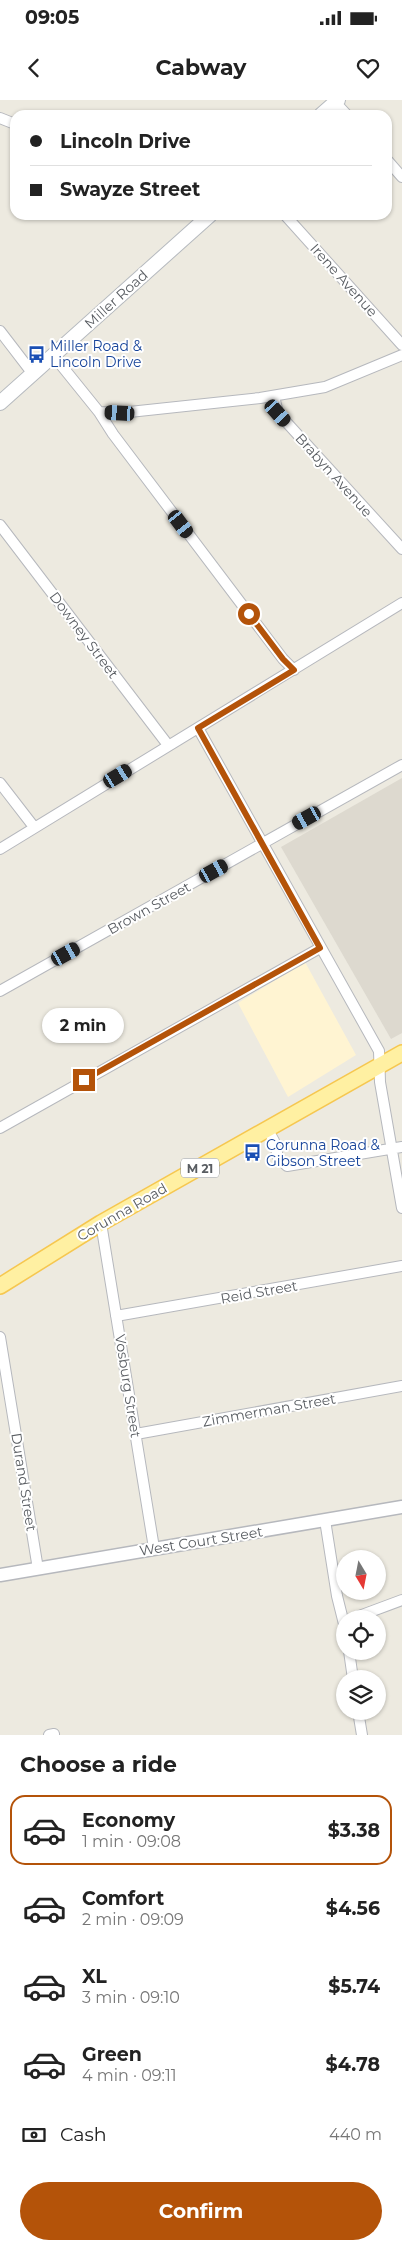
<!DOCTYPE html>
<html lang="en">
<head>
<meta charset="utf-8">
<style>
	:root { --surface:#fff; --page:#f2f2f2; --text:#222; --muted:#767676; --line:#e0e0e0; --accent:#b45309 }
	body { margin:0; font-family:Montserrat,sans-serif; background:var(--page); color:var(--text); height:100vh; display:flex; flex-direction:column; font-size:19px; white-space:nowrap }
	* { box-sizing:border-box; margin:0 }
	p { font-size:16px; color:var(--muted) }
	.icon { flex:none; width:28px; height:28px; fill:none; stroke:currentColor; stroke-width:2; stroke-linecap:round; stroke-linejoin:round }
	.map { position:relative; height:1635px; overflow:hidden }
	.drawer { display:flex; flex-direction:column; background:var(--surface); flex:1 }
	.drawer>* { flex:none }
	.top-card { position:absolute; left:10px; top:10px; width:382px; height:110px; border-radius:15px; box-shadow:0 1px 4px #0004; display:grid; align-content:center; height:110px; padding:0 20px; background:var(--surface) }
	.needle { width:32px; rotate:170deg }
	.tools { position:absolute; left:336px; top:1450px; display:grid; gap:10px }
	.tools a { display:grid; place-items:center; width:50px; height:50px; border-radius:50%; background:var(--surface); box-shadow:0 1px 4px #0004; font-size:25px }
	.end { position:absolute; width:22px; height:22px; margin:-11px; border:6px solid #b45309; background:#fff; box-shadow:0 0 0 2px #fff }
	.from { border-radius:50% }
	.bubble { position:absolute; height:35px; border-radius:18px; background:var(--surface); box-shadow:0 1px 4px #0004; font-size:16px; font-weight:700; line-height:35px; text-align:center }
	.car { position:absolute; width:15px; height:30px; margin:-15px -8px; border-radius:6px; box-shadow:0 0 4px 1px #0007; background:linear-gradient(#222 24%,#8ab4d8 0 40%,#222 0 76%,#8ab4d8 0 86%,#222 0) }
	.top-card b { display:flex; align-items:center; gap:18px; height:48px; font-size:19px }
	.top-card b+b { border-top:1px solid var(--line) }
	.top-card i { width:12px; height:12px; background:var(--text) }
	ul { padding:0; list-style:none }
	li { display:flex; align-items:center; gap:15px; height:70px; margin:0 10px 8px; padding:0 10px; border:2px solid transparent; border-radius:15px }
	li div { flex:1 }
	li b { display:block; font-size:19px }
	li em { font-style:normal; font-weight:700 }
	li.current { border-color:var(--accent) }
	li>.icon { width:45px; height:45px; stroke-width:1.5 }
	h2 { padding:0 20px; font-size:22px; line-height:60px }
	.pay { display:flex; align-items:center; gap:12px; height:55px; padding:0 20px; font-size:19px }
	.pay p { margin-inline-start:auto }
	.button { display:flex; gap:10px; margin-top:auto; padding:10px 20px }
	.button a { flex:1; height:58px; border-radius:30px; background:var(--accent); color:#fff; font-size:20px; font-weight:700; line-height:58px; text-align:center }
	.status { display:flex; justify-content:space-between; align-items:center; height:35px; padding:0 25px; background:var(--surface); direction:ltr }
	.status svg { height:14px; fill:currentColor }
	header { display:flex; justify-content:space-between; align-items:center; height:65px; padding:0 20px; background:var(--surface); font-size:22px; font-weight:700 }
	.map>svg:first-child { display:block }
	.commercial { fill:#fff4d2 }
	.education { fill:#ddd9cf }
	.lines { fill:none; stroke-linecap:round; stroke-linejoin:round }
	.minor-casing { stroke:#b6b8bd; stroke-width:12 }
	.tertiary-casing { stroke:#b6b8bd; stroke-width:15 }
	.secondary-casing { stroke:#b6babf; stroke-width:16 }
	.primary-casing { stroke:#f6c750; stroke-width:18 }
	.minor { stroke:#fff; stroke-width:10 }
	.tertiary { stroke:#fff; stroke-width:12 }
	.secondary { stroke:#fff; stroke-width:14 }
	.primary { stroke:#fff0a2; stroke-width:15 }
	.route { stroke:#b45309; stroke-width:6 }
	.labels { text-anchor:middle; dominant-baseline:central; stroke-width:4; stroke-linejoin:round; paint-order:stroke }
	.shield { fill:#fff; stroke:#8b8e91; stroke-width:1 }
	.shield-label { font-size:12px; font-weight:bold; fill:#595d62 }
	.street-label { font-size:14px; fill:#595d62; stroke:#fff }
	.transit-label { font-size:14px; fill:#164399; stroke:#fff; text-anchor:start }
</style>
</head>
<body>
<div class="status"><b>09:05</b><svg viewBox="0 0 49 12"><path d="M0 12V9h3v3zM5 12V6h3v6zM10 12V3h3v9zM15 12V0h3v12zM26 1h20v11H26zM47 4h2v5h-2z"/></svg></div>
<header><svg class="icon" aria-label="back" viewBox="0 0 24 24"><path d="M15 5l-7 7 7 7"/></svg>Cabway<svg class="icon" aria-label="heart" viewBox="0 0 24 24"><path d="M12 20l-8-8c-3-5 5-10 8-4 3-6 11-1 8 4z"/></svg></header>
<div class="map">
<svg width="402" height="1635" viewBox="0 0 402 1635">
	<rect width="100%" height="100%" fill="#edeae0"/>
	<path class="commercial" d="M305 862 356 955 288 997 238 903Z"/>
	<path class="education" d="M402 678V933L391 939 281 747Z"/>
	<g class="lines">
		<defs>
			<path id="minor" d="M333 0 347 15
				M0 18 15 24
				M388 61 402 77
				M285 115 402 245
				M0 231 33 274
				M53 255 99 312 113 334 283 559 294 570
				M274 296 278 313 402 449
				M99 312 120 313 260 298 325 287 402 255
				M0 425 168 645
				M198 628 379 951 380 982 402 1108
				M0 683 34 727
				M0 749 402 503
				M0 891 402 665
				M0 1028 320 848
				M268 1030 274 1041 278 1057 287 1066 402 1047
				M101 1123 154 1448
				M116 1216 402 1166
				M0 1237 38 1469
				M136 1334 402 1286
				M325 1420 337 1496 345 1528
				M351 1519 402 1500
				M349 1551 353 1579
				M358 1611 362 1635
				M49 1635 54 1634"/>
			<path id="tertiary" d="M0 1475 402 1407"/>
			<path id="secondary" d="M321 15 338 0
				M0 303 210 115"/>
			<path id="primary" d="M0 1186 101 1123 402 953"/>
		</defs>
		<use href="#minor" class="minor-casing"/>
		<use href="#tertiary" class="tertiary-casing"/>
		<use href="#secondary" class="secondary-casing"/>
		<use href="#primary" class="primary-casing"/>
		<use href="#minor" class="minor"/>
		<use href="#tertiary" class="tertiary"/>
		<use href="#secondary" class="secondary"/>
		<use href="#primary" class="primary"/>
	</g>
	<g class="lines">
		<path class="route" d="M84 980 320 848 198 628 294 570 283 559 249 514"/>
	</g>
	<defs>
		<symbol id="bus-bare" viewBox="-9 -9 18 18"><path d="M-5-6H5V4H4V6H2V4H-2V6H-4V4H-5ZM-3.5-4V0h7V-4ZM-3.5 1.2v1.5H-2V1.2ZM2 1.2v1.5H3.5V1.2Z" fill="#1a4fb4" stroke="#fff" stroke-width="2.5" paint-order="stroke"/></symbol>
	</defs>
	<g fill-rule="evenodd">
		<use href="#bus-bare" x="24" y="242" width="25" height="25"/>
		<use href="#bus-bare" x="240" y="1040" width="25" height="25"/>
	</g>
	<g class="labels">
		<rect class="shield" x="181" y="1058.5" width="38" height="19" rx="4"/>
		<g class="shield-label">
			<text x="200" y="1068">M 21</text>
		</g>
		<g class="street-label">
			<text transform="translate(344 180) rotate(48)">Irene Avenue</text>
			<text transform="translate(116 199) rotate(-42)">Miller Road</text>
			<text transform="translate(334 375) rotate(48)">Brabyn Avenue</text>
			<text transform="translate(84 535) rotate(53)">Downey Street</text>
			<text transform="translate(149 808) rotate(-29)">Brown Street</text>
			<text transform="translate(122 1112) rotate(-30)">Corunna Road</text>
			<text transform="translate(259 1192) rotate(-10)">Reid Street</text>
			<text transform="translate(128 1286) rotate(81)">Vosburg Street</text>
			<text transform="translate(269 1310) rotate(-10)">Zimmerman Street</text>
			<text transform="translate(24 1382) rotate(81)">Durand Street</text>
			<text transform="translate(201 1441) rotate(-9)">West Court Street</text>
		</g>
		<g class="transit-label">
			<text x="50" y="246">Miller Road &amp;<tspan x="50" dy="16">Lincoln Drive</tspan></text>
			<text x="266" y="1045">Corunna Road &amp;<tspan x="266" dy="16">Gibson Street</tspan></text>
		</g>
	</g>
</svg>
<div class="tools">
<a><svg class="needle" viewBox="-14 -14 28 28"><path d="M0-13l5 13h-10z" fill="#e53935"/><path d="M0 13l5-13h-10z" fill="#767676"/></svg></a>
<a><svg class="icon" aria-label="locate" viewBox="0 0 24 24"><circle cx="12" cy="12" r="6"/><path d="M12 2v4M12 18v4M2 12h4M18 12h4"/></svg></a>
<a><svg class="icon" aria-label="layers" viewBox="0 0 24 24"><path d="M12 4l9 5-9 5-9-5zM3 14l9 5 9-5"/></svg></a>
</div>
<i class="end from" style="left:249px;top:514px"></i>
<i class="end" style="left:84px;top:980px"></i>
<div class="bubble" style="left:42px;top:908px;width:82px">2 min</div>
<i class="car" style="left:120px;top:313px;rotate:273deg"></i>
<i class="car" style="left:278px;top:313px;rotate:138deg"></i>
<i class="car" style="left:181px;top:424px;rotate:143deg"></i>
<i class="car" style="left:118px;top:676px;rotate:59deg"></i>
<i class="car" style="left:307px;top:718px;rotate:241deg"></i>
<i class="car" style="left:214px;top:771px;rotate:61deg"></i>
<i class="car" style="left:66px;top:854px;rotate:61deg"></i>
<div class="top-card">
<b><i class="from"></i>Lincoln Drive</b>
<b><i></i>Swayze Street</b>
</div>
</div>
<section class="drawer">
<h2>Choose a ride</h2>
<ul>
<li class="current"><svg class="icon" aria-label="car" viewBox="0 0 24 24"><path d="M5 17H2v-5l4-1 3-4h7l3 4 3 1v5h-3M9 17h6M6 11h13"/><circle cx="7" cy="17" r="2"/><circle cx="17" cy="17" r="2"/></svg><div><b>Economy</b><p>1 min · 09:08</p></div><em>$3.38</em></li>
<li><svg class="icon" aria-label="car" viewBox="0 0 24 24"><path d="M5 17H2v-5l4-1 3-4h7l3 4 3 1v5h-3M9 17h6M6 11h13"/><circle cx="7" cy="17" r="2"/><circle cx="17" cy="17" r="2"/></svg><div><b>Comfort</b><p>2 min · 09:09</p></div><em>$4.56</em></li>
<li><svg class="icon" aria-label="car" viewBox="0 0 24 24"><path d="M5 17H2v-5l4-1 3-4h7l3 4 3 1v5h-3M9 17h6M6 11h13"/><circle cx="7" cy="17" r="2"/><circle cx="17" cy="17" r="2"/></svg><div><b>XL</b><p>3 min · 09:10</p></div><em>$5.74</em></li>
<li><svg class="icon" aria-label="car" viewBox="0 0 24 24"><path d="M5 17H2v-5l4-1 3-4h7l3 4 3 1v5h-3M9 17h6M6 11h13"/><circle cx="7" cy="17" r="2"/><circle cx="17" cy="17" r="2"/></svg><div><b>Green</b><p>4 min · 09:11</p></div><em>$4.78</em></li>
</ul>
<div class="pay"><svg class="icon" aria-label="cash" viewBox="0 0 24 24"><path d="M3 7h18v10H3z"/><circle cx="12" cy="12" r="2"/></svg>Cash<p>440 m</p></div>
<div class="button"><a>Confirm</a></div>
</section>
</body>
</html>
